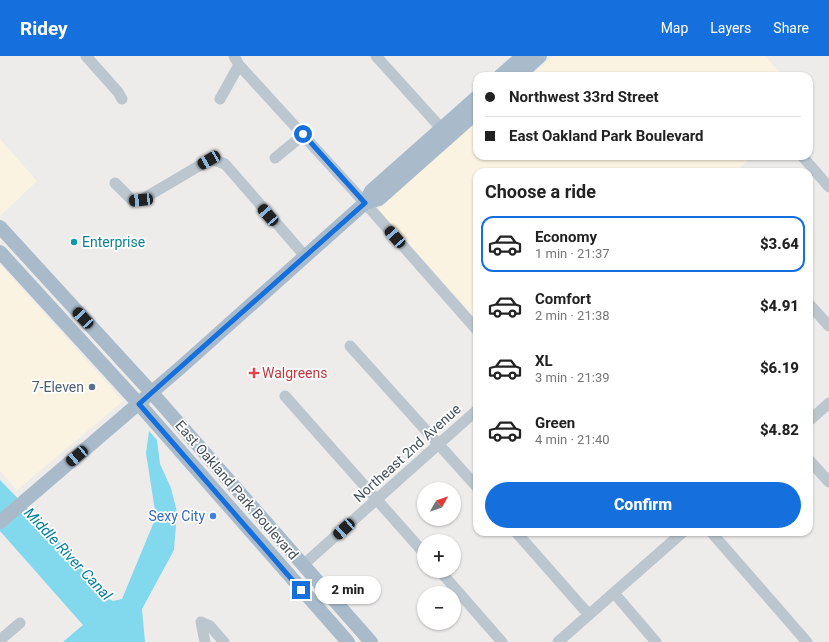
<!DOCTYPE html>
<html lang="en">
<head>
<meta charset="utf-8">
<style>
	:root { --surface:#fff; --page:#f6f6f6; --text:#222; --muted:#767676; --line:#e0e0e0; --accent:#1570de }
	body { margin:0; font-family:Roboto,sans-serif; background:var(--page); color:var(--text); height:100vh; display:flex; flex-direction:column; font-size:15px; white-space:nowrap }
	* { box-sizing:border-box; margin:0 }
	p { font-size:13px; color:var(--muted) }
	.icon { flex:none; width:22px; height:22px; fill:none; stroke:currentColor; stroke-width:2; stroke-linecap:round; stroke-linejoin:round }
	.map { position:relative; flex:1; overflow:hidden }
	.details { position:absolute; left:473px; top:112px; width:340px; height:368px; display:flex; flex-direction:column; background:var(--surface); border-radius:12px; box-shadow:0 1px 3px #0004 }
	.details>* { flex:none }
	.top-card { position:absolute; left:473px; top:16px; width:340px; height:88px; border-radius:12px; box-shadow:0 1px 3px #0004; display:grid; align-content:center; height:88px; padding:0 12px; background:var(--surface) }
	.needle { width:26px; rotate:50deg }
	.buttons { position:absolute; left:417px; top:426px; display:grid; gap:8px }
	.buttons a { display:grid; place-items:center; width:44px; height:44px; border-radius:50%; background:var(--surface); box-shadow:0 1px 3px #0004; font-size:20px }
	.end { position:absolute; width:18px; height:18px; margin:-9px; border:5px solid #1570de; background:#fff; box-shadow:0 0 0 2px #fff }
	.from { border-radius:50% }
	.bubble { position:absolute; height:28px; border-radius:14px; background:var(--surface); box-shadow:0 1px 3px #0004; font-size:13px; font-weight:800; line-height:28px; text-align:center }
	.car { position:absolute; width:12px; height:24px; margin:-12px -6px; border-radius:5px; box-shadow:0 0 3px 1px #0007; background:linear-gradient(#222 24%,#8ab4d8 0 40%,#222 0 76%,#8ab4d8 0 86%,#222 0) }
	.top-card b { display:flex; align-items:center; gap:14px; height:38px; font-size:15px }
	.top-card b+b { border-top:1px solid var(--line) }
	.top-card i { width:10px; height:10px; background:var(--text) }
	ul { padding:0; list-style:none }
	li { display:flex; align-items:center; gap:12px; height:56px; margin:0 8px 6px; padding:0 4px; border:2px solid transparent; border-radius:12px }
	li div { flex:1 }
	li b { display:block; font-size:15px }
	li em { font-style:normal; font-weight:800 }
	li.current { border-color:var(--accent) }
	li>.icon { width:36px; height:36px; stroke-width:1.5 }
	h2 { padding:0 12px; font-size:18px; line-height:48px }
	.button { display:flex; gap:8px; margin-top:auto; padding:8px 12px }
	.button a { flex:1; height:46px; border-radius:24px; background:var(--accent); color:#fff; font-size:16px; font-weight:800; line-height:46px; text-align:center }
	header { display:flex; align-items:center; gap:24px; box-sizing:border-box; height:56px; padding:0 20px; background:var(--accent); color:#fff }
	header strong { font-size:19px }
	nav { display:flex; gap:22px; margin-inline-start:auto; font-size:14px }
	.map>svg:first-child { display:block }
	.commercial { fill:#fbf3e1 }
	.water { fill:#82d8ec }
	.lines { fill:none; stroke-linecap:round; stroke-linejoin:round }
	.minor { stroke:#bbc6ce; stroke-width:11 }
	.major { stroke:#a9bbcb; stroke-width:14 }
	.route { stroke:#1570de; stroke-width:5 }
	.culture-dot { fill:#0f9aa8; stroke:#fff; stroke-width:1.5 }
	.health-dot { fill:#e0444e; stroke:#fff; stroke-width:1.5 }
	.service-dot { fill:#5c6f8a; stroke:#fff; stroke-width:1.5 }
	.shop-dot { fill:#3f7fe0; stroke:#fff; stroke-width:1.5 }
	.labels { text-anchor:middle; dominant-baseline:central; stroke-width:3.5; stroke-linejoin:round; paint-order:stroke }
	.culture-label { font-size:14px; fill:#0d838f; stroke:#fff; text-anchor:start }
	.health-label { font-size:14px; fill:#be3a42; stroke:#fff; text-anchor:start }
	.service-label { font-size:14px; fill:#4e5e75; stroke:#fff; text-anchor:end }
	.street-label { font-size:14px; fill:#434f58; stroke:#fff }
	.shop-label { font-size:14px; fill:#366cbe; stroke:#fff; text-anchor:end }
	.water-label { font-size:15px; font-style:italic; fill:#09819e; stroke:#fff }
</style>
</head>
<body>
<header>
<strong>Ridey</strong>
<nav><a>Map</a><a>Layers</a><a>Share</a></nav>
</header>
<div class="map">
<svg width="829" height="586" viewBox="0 0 829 586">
	<rect width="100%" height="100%" fill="#eeebeb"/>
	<path class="commercial" d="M553 0H765L783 20H530Z
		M477 66V100H753L735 116H477V264L378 153Z
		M0 83 37 125 0 160Z
		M0 208 123 345 17 434 0 415Z"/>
	<path class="water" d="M149 375 157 384 160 408 171 432 177 456 174 494 142 553 145 586H63L83 569 0 475V424L56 482 105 541 113 545 122 543 156 461 146 397Z"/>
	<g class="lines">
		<path class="minor" d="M86 0 118 36 122 43
			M234 0 239 9 365 147 477 274
			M376 0 441 72
			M220 43 239 9
			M802 100 829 131
			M275 102 303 79
			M115 127 133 145 141 144 209 104 217 105 225 108 305 200
			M809 248 829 270
			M350 290 477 431
			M285 340 424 497
			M809 365 829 347
			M809 404 829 426
			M516 476 589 559
			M711 476 807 586
			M303 509 477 354
			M440 515 502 586
			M614 537 656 586
			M201 566 210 570 224 586
			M201 566 205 586
			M0 584 20 567
			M558 586 683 476"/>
		<path class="major" d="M500 20 523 0
			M518 20 540 0
			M365 147 379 143 477 56
			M0 171 152 337 371 586
			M0 196 139 348 348 586
			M0 466 180 312 365 147 371 135 477 41"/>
	</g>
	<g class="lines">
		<path class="route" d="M301 534 139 348 365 147 303 78"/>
	</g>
	<circle class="culture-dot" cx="74" cy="186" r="4"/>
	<path class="health-dot" d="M252 311h4v4h4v4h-4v4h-4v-4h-4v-4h4z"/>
	<circle class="service-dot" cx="92" cy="331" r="4"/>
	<circle class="shop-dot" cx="213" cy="460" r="4"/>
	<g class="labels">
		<g class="culture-label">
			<text x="82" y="186">Enterprise</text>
		</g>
		<g class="health-label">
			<text x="262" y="317">Walgreens</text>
		</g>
		<g class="service-label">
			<text x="84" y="331">7-Eleven</text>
		</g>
		<g class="street-label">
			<text transform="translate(407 397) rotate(-42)">Northeast 2nd Avenue</text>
			<text transform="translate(237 434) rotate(49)">East Oakland Park Boulevard</text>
		</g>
		<g class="shop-label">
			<text x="205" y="460">Sexy City</text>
		</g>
		<g class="water-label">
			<text transform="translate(68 498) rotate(47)">Middle River Canal</text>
		</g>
	</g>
</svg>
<div class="buttons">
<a><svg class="needle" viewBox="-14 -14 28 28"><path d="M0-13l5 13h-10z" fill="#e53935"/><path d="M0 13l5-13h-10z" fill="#767676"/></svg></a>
<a>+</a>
<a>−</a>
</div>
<i class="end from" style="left:303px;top:78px"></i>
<i class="end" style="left:301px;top:534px"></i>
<div class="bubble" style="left:315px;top:520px;width:66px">2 min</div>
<i class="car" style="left:209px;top:104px;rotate:240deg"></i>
<i class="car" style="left:141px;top:144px;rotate:264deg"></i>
<i class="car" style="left:268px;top:159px;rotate:319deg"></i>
<i class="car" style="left:395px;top:181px;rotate:319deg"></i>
<i class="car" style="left:83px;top:262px;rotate:317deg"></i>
<i class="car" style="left:77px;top:400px;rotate:230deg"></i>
<i class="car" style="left:344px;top:473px;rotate:228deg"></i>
<div class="top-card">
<b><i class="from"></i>Northwest 33rd Street</b>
<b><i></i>East Oakland Park Boulevard</b>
</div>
<section class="details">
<h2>Choose a ride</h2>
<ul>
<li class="current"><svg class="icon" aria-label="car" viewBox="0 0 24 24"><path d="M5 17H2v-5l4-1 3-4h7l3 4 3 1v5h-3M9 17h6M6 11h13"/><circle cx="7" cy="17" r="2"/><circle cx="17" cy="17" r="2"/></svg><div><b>Economy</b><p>1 min · 21:37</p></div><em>$3.64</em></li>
<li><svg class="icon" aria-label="car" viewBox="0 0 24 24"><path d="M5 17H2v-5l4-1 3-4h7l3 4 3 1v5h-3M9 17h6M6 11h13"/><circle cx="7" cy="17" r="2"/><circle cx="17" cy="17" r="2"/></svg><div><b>Comfort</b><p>2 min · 21:38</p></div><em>$4.91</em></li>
<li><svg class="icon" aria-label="car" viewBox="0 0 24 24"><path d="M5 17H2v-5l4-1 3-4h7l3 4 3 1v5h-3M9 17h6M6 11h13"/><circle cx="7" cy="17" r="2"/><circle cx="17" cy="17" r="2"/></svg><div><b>XL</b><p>3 min · 21:39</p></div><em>$6.19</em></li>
<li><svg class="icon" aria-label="car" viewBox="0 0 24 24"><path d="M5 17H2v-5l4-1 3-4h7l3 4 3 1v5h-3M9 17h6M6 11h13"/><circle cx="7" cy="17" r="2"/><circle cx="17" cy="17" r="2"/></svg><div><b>Green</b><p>4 min · 21:40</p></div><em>$4.82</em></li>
</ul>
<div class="button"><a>Confirm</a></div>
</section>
</div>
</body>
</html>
